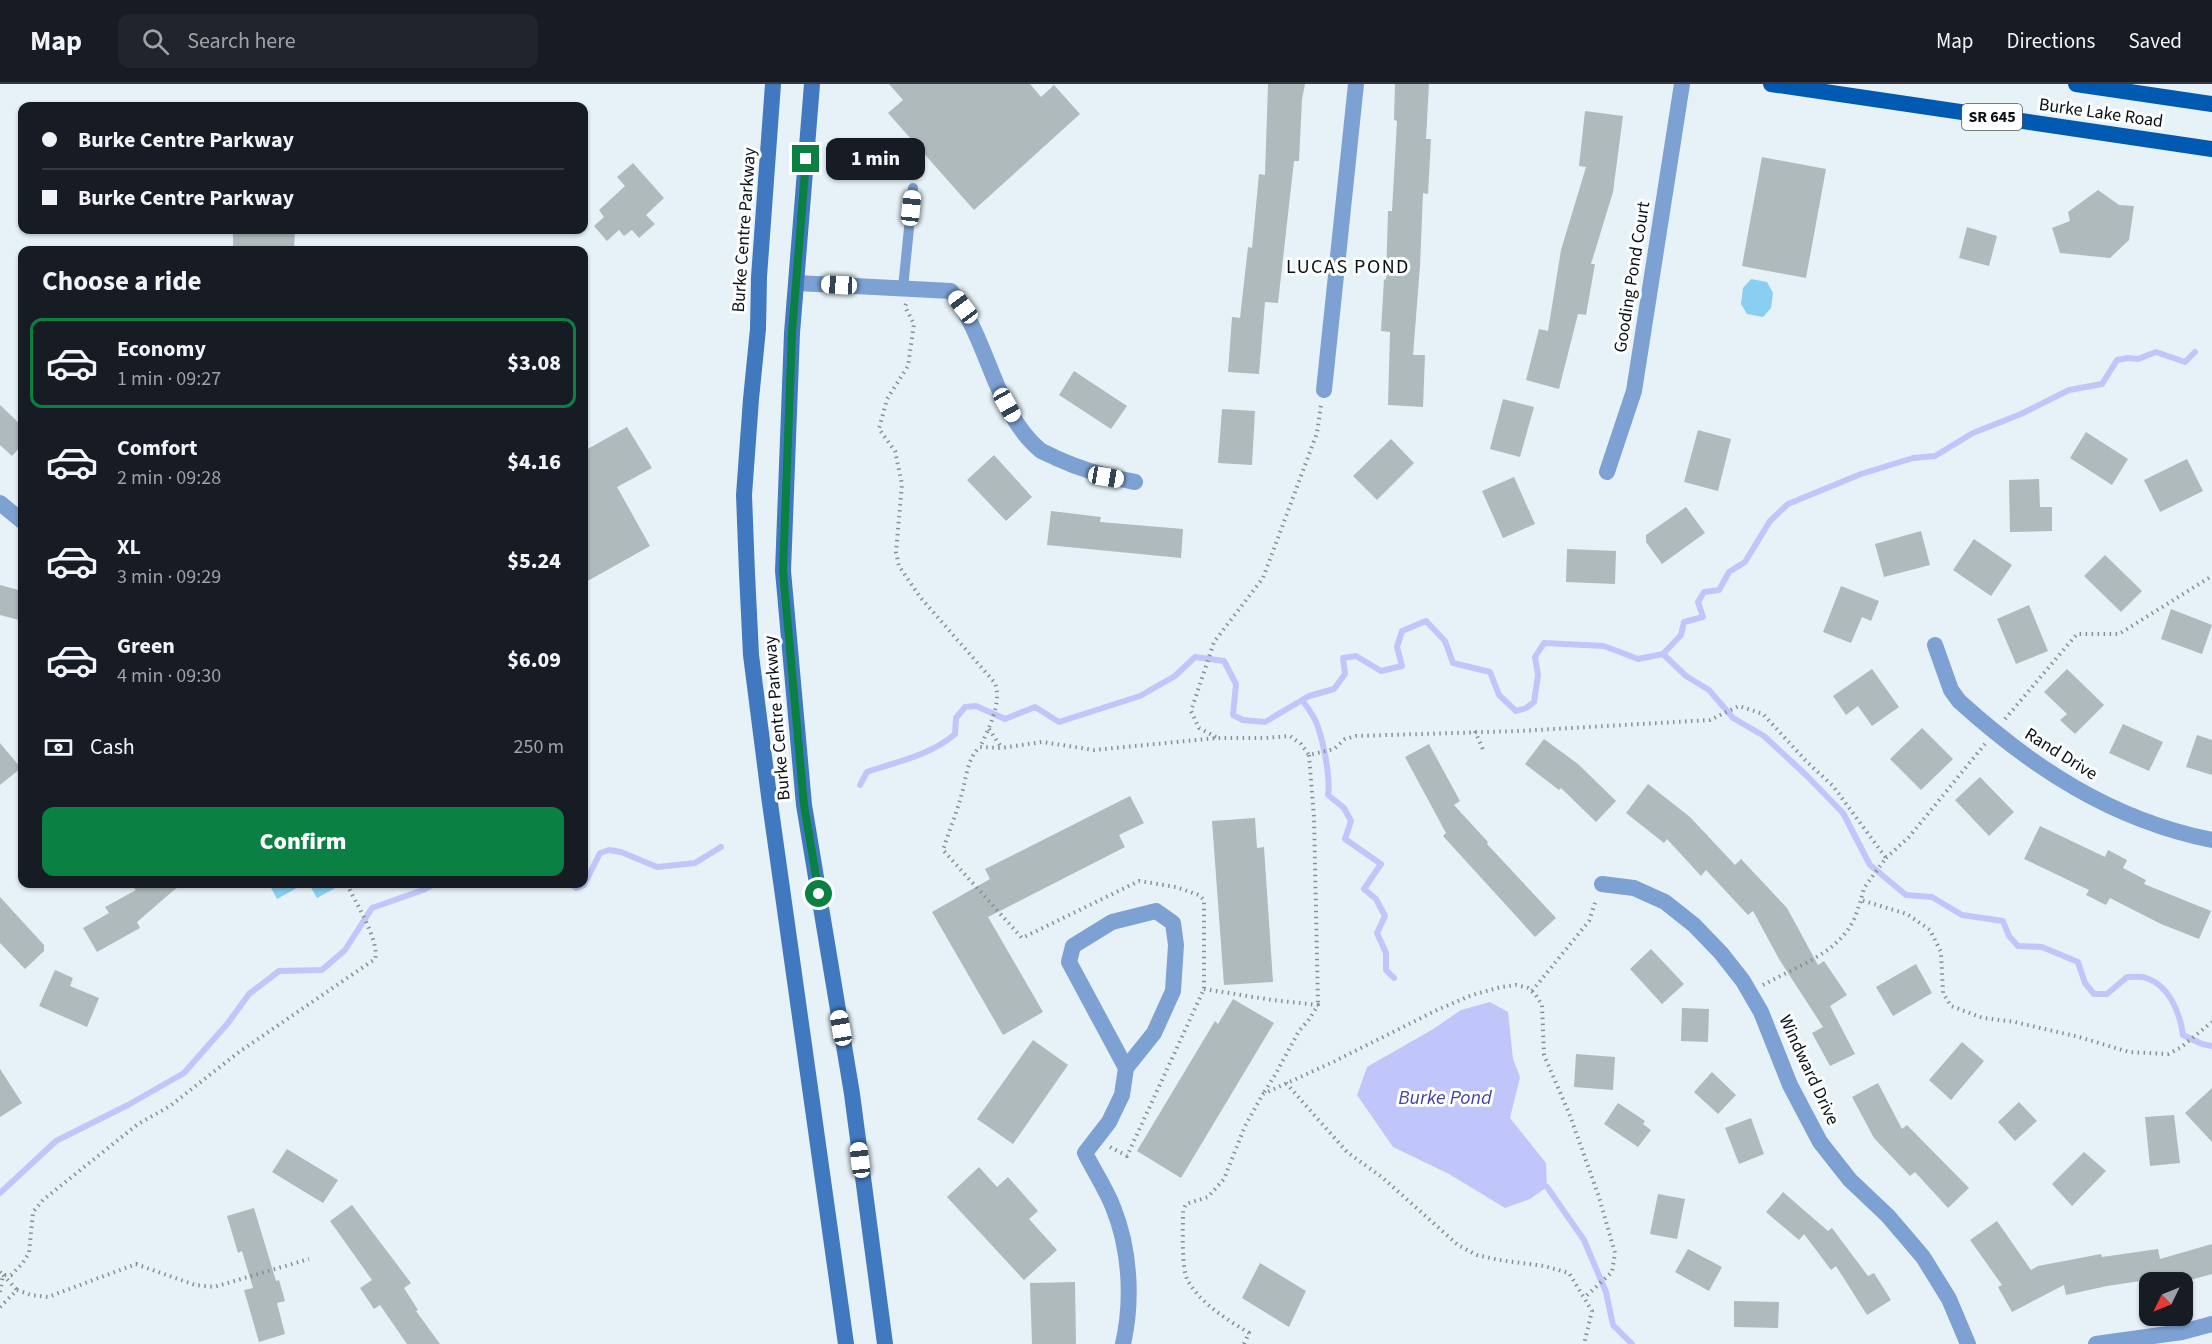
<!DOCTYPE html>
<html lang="en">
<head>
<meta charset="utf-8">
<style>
	:root { --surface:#171b24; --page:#20242c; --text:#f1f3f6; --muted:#9ea1a6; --line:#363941; --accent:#0b8043 }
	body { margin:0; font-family:"Source Sans 3",sans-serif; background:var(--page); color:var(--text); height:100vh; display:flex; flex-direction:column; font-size:22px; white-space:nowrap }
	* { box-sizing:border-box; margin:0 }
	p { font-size:20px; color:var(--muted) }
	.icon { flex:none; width:33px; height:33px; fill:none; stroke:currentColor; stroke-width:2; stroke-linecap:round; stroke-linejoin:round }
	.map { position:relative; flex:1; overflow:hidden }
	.drawer { position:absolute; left:18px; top:162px; width:570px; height:642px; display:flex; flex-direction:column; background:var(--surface); border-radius:12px; box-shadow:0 2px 4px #0004 }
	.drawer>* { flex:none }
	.guide { position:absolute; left:18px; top:18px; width:570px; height:132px; border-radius:12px; box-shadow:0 2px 4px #0004; display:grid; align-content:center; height:132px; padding:0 24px; background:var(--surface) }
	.needle { width:39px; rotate:227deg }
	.buttons { position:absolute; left:2139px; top:1188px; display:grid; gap:12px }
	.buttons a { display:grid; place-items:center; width:54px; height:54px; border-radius:12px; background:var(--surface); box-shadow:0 2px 4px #0004; font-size:30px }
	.end { position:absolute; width:27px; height:27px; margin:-14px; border:8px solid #0b8043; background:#fff; box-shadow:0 0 0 3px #fff }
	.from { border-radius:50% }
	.bubble { position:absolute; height:42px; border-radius:12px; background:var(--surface); box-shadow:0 2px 4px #0004; font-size:20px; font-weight:800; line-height:42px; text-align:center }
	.car { position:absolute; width:18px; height:36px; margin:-18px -9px; border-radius:8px; box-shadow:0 0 4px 2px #0007; background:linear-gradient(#fff 24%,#345 0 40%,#fff 0 76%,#345 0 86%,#fff 0) }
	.guide b { display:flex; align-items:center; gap:21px; height:57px; font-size:22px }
	.guide b+b { border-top:2px solid var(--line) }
	.guide i { width:15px; height:15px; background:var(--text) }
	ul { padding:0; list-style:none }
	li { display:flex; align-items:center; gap:18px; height:90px; margin:0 12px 9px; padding:0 12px; border:3px solid transparent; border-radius:12px }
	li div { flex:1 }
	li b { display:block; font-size:22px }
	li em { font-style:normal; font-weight:800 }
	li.selected { border-color:var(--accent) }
	li>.icon { width:54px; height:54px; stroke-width:1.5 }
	h2 { padding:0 24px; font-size:27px; line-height:72px }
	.pay { display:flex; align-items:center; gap:15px; height:66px; padding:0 24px; font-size:22px }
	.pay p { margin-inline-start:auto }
	.action { display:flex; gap:12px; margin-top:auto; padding:12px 24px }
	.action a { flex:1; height:69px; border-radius:12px; background:var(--accent); color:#fff; font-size:24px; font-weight:800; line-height:69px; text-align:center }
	header { display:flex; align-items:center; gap:36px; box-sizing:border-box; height:84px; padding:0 30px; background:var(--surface); border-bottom:2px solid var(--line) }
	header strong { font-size:28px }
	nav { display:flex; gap:33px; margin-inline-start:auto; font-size:21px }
	.search { width:420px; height:54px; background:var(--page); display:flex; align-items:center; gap:15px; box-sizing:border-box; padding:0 21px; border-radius:12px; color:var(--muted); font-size:22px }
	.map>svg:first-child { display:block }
	.green { fill:#89cff1 }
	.water { fill:#c0c6fa }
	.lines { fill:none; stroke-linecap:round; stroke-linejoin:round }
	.stream { stroke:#c0c6fa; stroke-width:6 }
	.building { fill:#aebabc }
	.path { stroke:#888f93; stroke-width:4; stroke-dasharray:1.5 4.5; stroke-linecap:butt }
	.service { stroke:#7ca1d2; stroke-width:10 }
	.minor { stroke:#7ca1d2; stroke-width:16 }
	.secondary { stroke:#4079c0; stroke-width:16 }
	.primary { stroke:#005ab1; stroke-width:16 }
	.route { stroke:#0b8043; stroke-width:8 }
	.labels { text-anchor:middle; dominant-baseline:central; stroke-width:6; stroke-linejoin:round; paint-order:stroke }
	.shield { fill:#fcfeff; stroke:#555759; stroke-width:1.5 }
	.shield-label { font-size:16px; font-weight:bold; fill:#0d1012 }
	.street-label { font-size:18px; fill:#0d1012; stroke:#fcfeff }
	.neighbourhood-label { font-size:20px; letter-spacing:1.5px; fill:#0d1012; stroke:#fcfeff }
	.water-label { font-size:20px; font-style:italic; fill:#4642a4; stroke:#fcfeff }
</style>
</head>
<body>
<header>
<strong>Map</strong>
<div class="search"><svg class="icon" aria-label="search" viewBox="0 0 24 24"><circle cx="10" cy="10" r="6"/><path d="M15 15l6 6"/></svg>Search here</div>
<nav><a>Map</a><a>Directions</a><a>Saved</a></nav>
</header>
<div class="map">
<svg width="2212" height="1260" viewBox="0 0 2212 1260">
	<rect width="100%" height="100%" fill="#e7f2f8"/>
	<path class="green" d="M1751 195 1767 198 1773 209 1771 224 1763 233 1747 230 1741 220 1743 204Z
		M269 800H304L277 815Z
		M309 800H336L337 803 317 814Z"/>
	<path class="water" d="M1490 918 1508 928 1513 975 1520 993 1510 1034 1546 1079 1547 1103 1530 1115 1505 1124 1449 1090 1393 1063 1357 1011 1367 983 1435 944 1461 926Z"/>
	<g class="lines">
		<path class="stream" d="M1663 570 1686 592 1709 606 1733 634 1764 652 1806 691 1843 729 1870 781 1906 811 1932 813 1962 831 2003 837 2009 852 2018 862 2042 863 2078 878 2085 899 2094 910H2107L2127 893C2133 893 2141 892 2146 894 2169 901 2180 929 2183 951L2202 960 2212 962
			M1302 616C1306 621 1310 627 1313 632 1322 647 1331 694 1328 711L1344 724 1351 737 1345 755 1381 780 1364 805 1376 815 1385 832 1377 849 1386 869V886L1394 894
			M860 701 867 688C896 678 931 671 955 650L956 634 965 623 976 622 1005 635 1035 623 1059 638 1140 612 1175 592 1195 573 1224 577 1236 600 1233 631 1243 636 1265 638 1309 612 1334 605 1345 590 1343 574 1356 572 1381 587 1402 582 1397 563 1402 547 1426 537 1445 557 1453 579 1490 588 1499 611 1516 627 1526 624 1534 618 1538 591 1535 573 1544 559 1604 562 1638 575 1663 570 1681 551 1684 538 1703 533 1698 518 1704 508 1719 506 1729 488 1745 478 1770 437 1788 420 1861 390 1913 374 1935 372 1973 349 2021 330 2069 306 2102 300 2117 276 2128 274 2138 275 2156 268 2185 278 2195 268
			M571 800 576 804 584 801 600 769 609 766 621 768 657 783 695 779 721 763
			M1547 1103 1584 1156 1606 1208 1613 1241 1632 1260
			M0 1109 56 1057 128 1021 184 989 228 939 249 910 279 887 322 886 345 866 372 824 423 806 434 800"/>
	</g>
	<path class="building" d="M889 0H1030L1041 13 1054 1 1080 30 974 126 888 29 903 16Z
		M1268 0H1305L1302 15 1299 77H1294L1278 219 1265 218 1259 290 1228 288 1232 233 1240 234 1248 163 1252 164 1259 90 1265 91Z
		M1395 0H1429L1426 55H1431L1428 110 1423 109 1420 182 1413 271H1425L1423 323 1388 321 1390 248 1381 247 1384 195 1386 196 1388 127H1392L1397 37 1394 36Z
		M1585 27 1623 32 1613 108 1591 180H1595L1586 231 1578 230 1559 305 1526 296 1539 245 1548 247 1561 166 1586 83 1579 82Z
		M1762 73 1826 85 1806 194 1742 182Z
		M633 79 664 114 646 131 655 140 639 154 632 146 624 152 619 146 607 157 594 142 604 133 599 126 625 102 617 93Z
		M2098 106 2119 121 2134 122 2129 156 2110 174 2060 169 2052 144 2070 137 2068 128Z
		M1967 143 1997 152 1989 182 1959 174Z
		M233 146H295L294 166H233Z
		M1074 287 1127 322 1111 345 1059 311Z
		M1503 315 1534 323 1520 373 1490 365Z
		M0 321 22 342V361L12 372 0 361Z
		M1222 325 1255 327 1252 381 1218 379Z
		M627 343 652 384 617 403 650 462 584 499V367Z
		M1698 346 1731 355 1718 407 1684 398Z
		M2086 348 2128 375 2112 401 2070 374Z
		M1391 355 1414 379 1377 416 1353 392Z
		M994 371 1032 413 1006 437 967 396Z
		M2187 375 2203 407 2160 428 2144 396Z
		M1514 393 1535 440 1503 454 1482 407Z
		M2039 395 2040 423H2052V447L2010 448 2009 396Z
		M1686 423 1705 449 1662 480 1646 458V451Z
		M1051 427 1101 433 1100 438 1183 445 1181 474 1047 461Z
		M1921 447 1930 481 1884 493 1875 460Z
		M1974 455 2012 481 1991 512 1953 486Z
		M1567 465 1616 467 1615 500 1566 498Z
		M2105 471 2142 507 2121 528 2084 492Z
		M0 501 22 507V521L19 536 0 531Z
		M1841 502 1879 517 1871 537 1862 533 1851 559 1823 548Z
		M2029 521 2048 567 2016 580 1997 535Z
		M2171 525 2212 541 2202 570 2161 555Z
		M1872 585 1899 623 1872 642 1858 622 1846 631 1833 612Z
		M2067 585 2104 621 2075 650 2060 636 2067 630 2044 608Z
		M2123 640 2163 658 2149 687 2109 669Z
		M1922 644 1953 675 1921 706 1890 675Z
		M2197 651 2212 656V691L2186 683Z
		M1544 655 1578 680 1616 717 1596 738 1561 704 1559 706 1525 680Z
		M0 659 21 684 0 701Z
		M1429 660 1460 717 1454 721 1488 758 1487 760 1556 834 1535 853 1443 752 1446 749 1405 673Z
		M1980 693 2014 728 1989 752 1955 716Z
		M1648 700 1690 733 1735 781 1741 775 1787 824 1818 881 1824 877 1847 911 1830 922 1855 970 1830 982 1812 949 1823 943 1779 875 1753 827 1748 831 1706 786 1701 792 1667 755 1664 759 1626 729Z
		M1130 712 1144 739 1119 751 1125 763 988 833 1043 928 1003 951 932 828 990 795 985 785Z
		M1255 734 1257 764 1264 763 1273 898 1224 901 1212 737Z
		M2040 742 2105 773 2108 766 2127 776 2123 784 2146 796 2144 800 2211 827 2199 855 2161 840 2110 814 2106 821 2086 811 2089 806 2024 775Z
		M130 800H181L137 838 140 844 97 868 83 844 109 829 105 823 136 806Z
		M0 813 44 861V867L25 885 0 859Z
		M1651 865 1684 900 1662 920 1630 885Z
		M1916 880 1932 909 1893 932 1876 903Z
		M55 886 73 894 70 902 99 914 87 943 39 922Z
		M1233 915 1274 939 1181 1094 1137 1067 1215 937 1218 940Z
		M1682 924 1709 925 1708 958 1681 957Z
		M1033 956 1068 981 1013 1060 977 1035Z
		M1962 958 1984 977 1951 1016 1929 996Z
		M1576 970 1615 973 1613 1006 1574 1003Z
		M0 985 22 1019 0 1033Z
		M1712 988 1736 1011 1718 1030 1694 1008Z
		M1878 999 1902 1045 1907 1041 1969 1104 1948 1124 1915 1088 1910 1092 1874 1054 1852 1013Z
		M2212 1004V1058L2185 1029Z
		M2019 1018 2037 1037 2015 1057 1998 1038Z
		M1618 1019 1645 1037 1643 1040 1651 1046 1638 1063 1604 1040Z
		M2174 1031 2180 1079 2150 1082 2145 1033Z
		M1751 1034 1764 1070 1739 1080 1725 1044Z
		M287 1065 338 1096 323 1119 272 1088Z
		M2084 1068 2106 1087 2072 1122 2052 1100Z
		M979 1083 997 1103 1008 1093 1038 1127 1029 1135 1057 1166 1024 1196 947 1113Z
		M1783 1108 1828 1147 1832 1144 1868 1192 1874 1189 1891 1216 1867 1231 1836 1182 1831 1186 1804 1150 1799 1156 1766 1128Z
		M1658 1110 1685 1115 1677 1155 1650 1150Z
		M352 1121 411 1199 404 1204 418 1226 416 1227 440 1260H407L380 1221 374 1225 360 1204 372 1196 330 1137Z
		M254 1124 276 1197 279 1196 285 1217 277 1219 285 1250 259 1258 244 1206 253 1204 242 1167 238 1169 227 1132Z
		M1997 1137 2031 1186 2038 1182 2101 1170 2102 1173 2158 1165 2160 1175 2212 1160V1190L2183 1198 2181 1191 2107 1202 2066 1211 2064 1201 2012 1228 1998 1203 2002 1201 1970 1156Z
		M1688 1165 1722 1183 1709 1207 1675 1188Z
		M1260 1179 1306 1207 1289 1243 1242 1214Z
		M1075 1198 1076 1260H1032L1030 1199Z
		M1734 1217 1779 1218 1778 1244 1734 1243Z"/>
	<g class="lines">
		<path class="path" d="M906 220 905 223 914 240 908 282 887 315 879 345 895 367 902 400 896 468 899 482 920 513 995 599C1002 619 989 644 980 663
			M2005 635 2077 550H2119L2212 492
			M989 645 1001 663
			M1475 647 1484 668
			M1216 653 1199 644 1191 627 1214 558 1263 494 1317 349 1321 321
			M1309 671 1314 733 1318 921
			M1886 774 1909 753 1985 660
			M1763 901C1793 884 1835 871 1852 839 1856 832 1858 824 1861 816
			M1204 905 1272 916 1318 921 1308 937 1299 947 1275 991 1263 1010
			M1532 907 1589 837 1596 816
			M1286 999 1347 1068 1383 1094 1458 1161 1477 1171 1499 1176 1544 1182 1569 1189 1592 1227 1584 1260
			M1110 1063 1127 1072 1204 905V816L1199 811 1176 803 1139 797 1022 854 943 766C948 750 955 733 960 716 966 699 966 675 980 663L1001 664 1042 658 1094 666 1217 654H1265L1290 652 1301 660 1309 671 1334 665 1345 655 1356 652 1519 647 1710 636 1739 622 1763 630 1807 678 1833 702 1886 774 1864 804 1861 816 1907 830 1930 846 1941 868 1943 909 1951 922 1983 934 2015 938 2079 953 2129 968 2168 970 2180 964 2212 938
			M0 1188 3 1191H11L22 1180 29 1169 33 1128 43 1116 138 1040 170 1022 239 968 375 875C380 857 355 818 347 800
			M3 1191 17 1206
			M0 1208 3 1191
			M0 1223 17 1206 31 1211 48 1213 136 1180 195 1201 214 1203 309 1175
			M1244 1260 1249 1249C1227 1235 1202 1221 1188 1197 1181 1185 1183 1143 1183 1127L1186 1120 1208 1113 1224 1095 1245 1042 1263 1010 1335 977 1437 926 1472 911 1501 903 1516 901 1528 904 1535 910 1542 921 1544 971 1569 1029 1599 1113 1615 1169 1612 1188 1584 1214"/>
		<path class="service" d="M903 204 913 104"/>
		<path class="minor" d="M797 199 951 207C973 236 983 268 997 301 1006 323 1021 350 1040 366 1044 369 1051 371 1056 374 1082 386 1107 393 1135 398
			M1324 306 1356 0
			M1607 388 1634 307 1682 0
			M0 419 22 437
			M1935 561 1951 606 1959 617C2033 684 2112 736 2212 756
			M1602 800 1634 804 1665 818 1694 841 1721 869 1743 897 1761 928 1790 1001 1820 1058 1850 1096 1888 1132 1923 1173 1949 1215 1968 1260
			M1123 1260C1133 1216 1130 1165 1113 1123 1106 1105 1094 1087 1085 1069L1109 1038 1122 1011 1126 984 1154 949 1173 907 1176 861 1173 839 1156 827 1112 838 1073 862 1069 878 1126 984
			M2096 1260 2182 1248 2212 1240"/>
		<path class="secondary" d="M773 0 759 193 758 245 751 315 744 411 747 489 751 571 769 712 846 1260
			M812 0 792 249 783 487 804 721 852 1010 885 1260"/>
		<path class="primary" d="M1771 0 2212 65
			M2076 0 2212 20"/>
	</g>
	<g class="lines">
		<path class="route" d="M806 75 792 249 783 487 804 721 819 810"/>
	</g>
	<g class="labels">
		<rect class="shield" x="1962" y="20" width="60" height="26" rx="4.5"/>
		<g class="shield-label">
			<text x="1992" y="33">SR 645</text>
		</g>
		<g class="street-label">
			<text transform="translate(2101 29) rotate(8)">Burke Lake Road</text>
			<text transform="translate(744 146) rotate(-86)">Burke Centre Parkway</text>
			<text transform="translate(1632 193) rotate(-81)">Gooding Pond Court</text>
			<text transform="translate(777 634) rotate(-95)">Burke Centre Parkway</text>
			<text transform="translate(2061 670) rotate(32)">Rand Drive</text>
			<text transform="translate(1809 986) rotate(65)">Windward Drive</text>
		</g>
		<g class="neighbourhood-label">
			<text x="1348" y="183">LUCAS POND</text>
		</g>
		<g class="water-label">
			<text x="1445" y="1014">Burke Pond</text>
		</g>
	</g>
</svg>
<div class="buttons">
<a><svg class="needle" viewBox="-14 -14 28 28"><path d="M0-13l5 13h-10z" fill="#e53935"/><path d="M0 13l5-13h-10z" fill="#9ea1a6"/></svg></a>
</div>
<i class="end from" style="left:819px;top:810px"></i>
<i class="end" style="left:806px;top:75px"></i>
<div class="bubble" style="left:826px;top:54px;width:99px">1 min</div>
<i class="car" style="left:911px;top:124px;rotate:6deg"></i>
<i class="car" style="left:839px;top:201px;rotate:273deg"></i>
<i class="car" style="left:963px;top:223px;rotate:323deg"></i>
<i class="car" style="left:1007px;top:321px;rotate:151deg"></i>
<i class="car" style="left:1106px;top:393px;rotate:100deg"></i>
<i class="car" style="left:841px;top:944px;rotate:350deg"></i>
<i class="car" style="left:860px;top:1076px;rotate:353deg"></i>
<div class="guide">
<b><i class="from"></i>Burke Centre Parkway</b>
<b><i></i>Burke Centre Parkway</b>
</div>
<section class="drawer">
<h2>Choose a ride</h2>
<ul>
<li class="selected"><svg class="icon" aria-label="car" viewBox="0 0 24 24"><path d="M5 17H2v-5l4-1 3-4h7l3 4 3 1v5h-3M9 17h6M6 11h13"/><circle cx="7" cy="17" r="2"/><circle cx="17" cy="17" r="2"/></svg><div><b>Economy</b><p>1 min · 09:27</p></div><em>$3.08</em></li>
<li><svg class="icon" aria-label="car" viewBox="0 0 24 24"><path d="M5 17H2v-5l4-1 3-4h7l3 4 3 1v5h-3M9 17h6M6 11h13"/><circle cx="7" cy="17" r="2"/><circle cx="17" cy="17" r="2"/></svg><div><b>Comfort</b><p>2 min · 09:28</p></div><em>$4.16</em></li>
<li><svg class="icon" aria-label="car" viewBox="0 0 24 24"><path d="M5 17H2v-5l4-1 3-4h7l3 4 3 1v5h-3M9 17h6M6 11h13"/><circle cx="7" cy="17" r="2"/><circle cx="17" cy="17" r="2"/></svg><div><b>XL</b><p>3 min · 09:29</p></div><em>$5.24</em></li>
<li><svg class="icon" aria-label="car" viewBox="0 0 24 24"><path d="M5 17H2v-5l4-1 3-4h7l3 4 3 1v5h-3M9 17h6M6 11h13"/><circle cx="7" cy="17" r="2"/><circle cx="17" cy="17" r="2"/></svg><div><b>Green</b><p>4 min · 09:30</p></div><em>$6.09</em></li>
</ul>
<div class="pay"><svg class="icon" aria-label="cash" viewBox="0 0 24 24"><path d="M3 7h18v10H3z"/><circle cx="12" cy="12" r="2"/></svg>Cash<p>250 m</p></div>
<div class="action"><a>Confirm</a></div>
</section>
</div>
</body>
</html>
